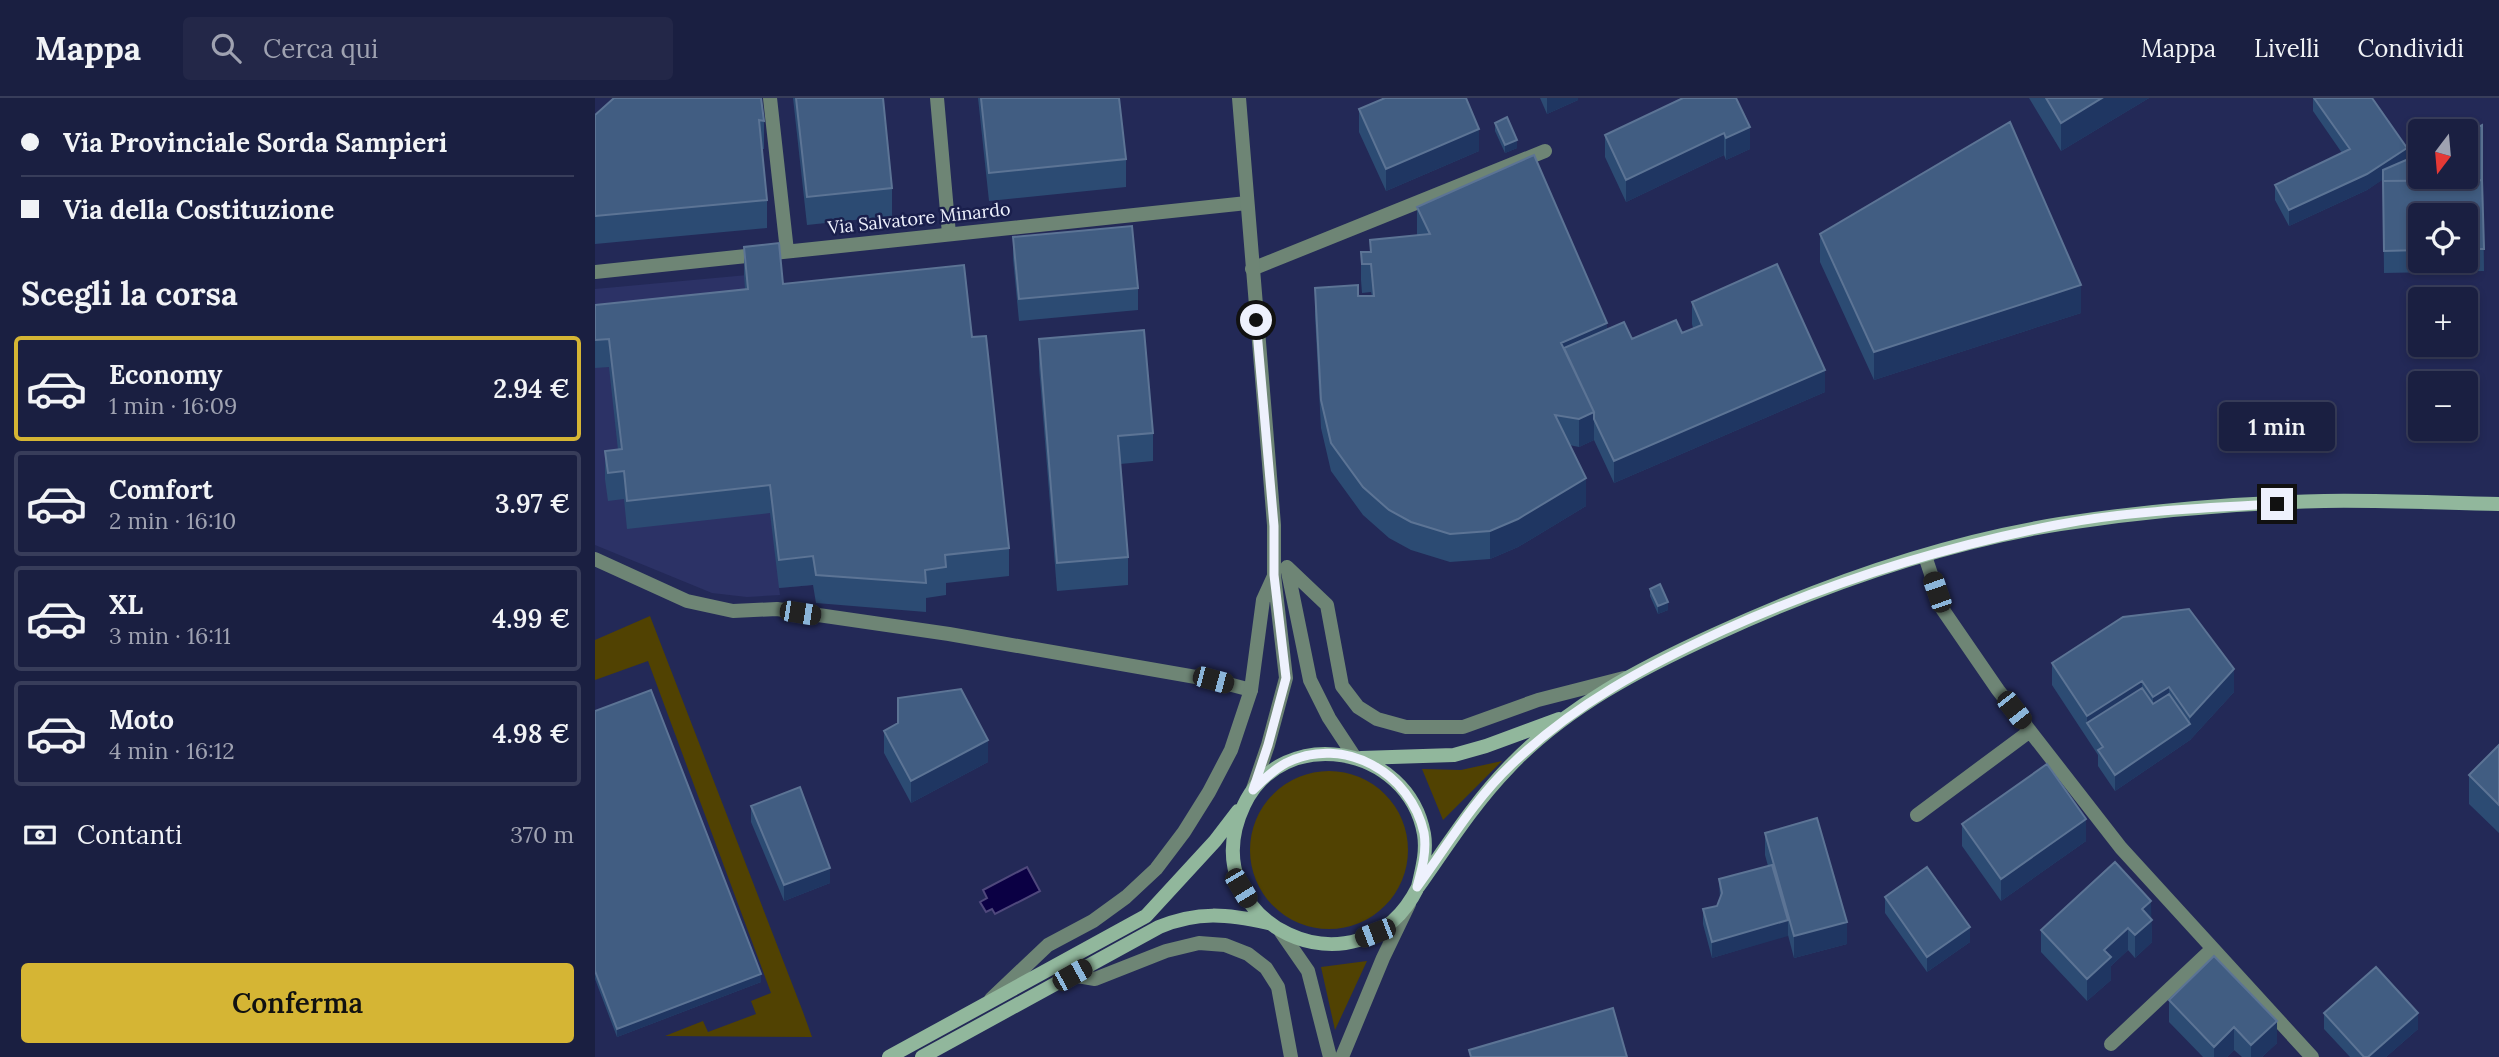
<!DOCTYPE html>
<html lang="it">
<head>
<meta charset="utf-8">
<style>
	:root { --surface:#1a1f41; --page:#232748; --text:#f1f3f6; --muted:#9fa2b1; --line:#383d5a; --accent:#d5b534 }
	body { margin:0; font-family:Lora,serif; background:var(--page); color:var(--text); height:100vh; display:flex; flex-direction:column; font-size:26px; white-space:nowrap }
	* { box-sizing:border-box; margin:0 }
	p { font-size:23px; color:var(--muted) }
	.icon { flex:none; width:38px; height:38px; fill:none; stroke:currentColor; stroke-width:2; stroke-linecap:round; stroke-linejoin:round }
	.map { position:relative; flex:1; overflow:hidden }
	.drawer { display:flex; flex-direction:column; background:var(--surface); width:595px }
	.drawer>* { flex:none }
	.guide { display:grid; align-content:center; height:154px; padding:0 21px; background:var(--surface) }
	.needle { width:46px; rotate:196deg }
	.fabs { position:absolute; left:1813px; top:21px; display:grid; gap:14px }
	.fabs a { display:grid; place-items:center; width:70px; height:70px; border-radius:7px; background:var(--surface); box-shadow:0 4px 10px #0003,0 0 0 2px var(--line); font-size:35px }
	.end { position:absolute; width:32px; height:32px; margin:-16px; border:9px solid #eef1fd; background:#111; box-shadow:0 0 0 4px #111 }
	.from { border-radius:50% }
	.bubble { position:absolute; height:49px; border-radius:7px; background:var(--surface); box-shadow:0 4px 10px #0003,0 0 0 2px var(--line); font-size:23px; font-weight:600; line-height:49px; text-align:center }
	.car { position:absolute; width:21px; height:42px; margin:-21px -10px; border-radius:9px; box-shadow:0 0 5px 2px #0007; background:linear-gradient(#222 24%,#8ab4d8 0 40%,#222 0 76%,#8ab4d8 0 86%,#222 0) }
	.guide b { display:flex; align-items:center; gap:24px; height:66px; font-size:26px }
	.guide b+b { border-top:2px solid var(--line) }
	.guide i { width:18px; height:18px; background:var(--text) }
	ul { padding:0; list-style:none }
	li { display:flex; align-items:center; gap:21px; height:105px; margin:0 14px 10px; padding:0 7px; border:4px solid var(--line); border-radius:7px }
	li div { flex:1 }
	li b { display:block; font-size:26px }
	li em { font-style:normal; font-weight:600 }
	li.selected { border-color:var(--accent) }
	li>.icon { width:63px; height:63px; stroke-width:1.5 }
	h2 { padding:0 21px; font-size:32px; line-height:84px }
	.pay { display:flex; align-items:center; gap:18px; height:77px; padding:0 21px; font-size:26px }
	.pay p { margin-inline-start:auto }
	.button { display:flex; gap:14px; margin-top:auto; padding:14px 21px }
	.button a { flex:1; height:80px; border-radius:7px; background:var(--accent); color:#111; font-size:28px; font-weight:600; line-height:80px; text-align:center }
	header { display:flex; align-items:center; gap:42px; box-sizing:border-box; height:98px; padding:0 35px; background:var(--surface); border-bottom:2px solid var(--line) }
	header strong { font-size:33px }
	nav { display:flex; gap:38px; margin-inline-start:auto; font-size:24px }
	.search { width:490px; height:63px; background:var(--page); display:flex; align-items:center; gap:18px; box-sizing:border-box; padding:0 24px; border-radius:7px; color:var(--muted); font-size:26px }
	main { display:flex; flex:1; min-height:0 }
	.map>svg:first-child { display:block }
	.built { fill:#2c3266 }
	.green { fill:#514202 }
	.water { fill:#0b0044; stroke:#4f487c; stroke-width:2 }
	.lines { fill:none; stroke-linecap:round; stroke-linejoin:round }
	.service { stroke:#6e8575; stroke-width:14 }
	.minor { stroke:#6e8575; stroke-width:14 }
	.tertiary { stroke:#6e8575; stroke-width:14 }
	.secondary { stroke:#91b79c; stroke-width:14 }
	.wall { fill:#2c4b73; fill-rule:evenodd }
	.shaded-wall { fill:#1f3662 }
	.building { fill:#415d82; stroke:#5c7495; stroke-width:2 }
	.route { stroke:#eef1fd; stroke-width:9 }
	.labels { text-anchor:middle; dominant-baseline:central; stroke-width:5; stroke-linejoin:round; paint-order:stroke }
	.street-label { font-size:18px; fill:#eef1fd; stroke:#1a1f4c }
</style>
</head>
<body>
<header>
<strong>Mappa</strong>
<div class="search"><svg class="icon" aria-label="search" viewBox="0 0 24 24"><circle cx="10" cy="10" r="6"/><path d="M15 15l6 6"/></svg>Cerca qui</div>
<nav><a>Mappa</a><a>Livelli</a><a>Condividi</a></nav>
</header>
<main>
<section class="drawer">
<div class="guide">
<b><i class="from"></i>Via Provinciale Sorda Sampieri</b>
<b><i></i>Via della Costituzione</b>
</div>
<h2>Scegli la corsa</h2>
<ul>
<li class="selected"><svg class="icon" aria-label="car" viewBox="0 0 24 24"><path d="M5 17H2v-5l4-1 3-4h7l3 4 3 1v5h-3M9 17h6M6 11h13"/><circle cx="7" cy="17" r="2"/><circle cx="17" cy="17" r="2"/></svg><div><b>Economy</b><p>1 min · 16:09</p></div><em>2.94 €</em></li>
<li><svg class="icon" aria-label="car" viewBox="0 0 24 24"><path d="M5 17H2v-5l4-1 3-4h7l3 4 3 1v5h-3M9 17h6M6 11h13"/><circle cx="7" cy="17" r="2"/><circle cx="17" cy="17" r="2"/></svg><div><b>Comfort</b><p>2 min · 16:10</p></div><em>3.97 €</em></li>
<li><svg class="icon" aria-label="car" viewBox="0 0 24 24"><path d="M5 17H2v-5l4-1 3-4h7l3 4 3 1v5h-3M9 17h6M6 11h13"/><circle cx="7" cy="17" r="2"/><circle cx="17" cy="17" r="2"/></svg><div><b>XL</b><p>3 min · 16:11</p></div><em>4.99 €</em></li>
<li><svg class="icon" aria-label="car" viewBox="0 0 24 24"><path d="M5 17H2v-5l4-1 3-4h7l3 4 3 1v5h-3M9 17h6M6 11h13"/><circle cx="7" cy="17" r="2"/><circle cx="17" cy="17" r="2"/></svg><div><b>Moto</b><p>4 min · 16:12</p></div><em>4.98 €</em></li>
</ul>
<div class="pay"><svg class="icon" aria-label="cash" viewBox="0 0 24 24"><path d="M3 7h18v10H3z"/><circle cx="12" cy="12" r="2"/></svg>Contanti<p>370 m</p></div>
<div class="button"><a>Conferma</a></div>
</section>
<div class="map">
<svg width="1904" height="959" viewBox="0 0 1904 959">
	<rect width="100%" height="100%" fill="#232957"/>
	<path class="built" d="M184 174 218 487 184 490 185 497 152 499 117 495 0 447V191Z"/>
	<path class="green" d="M55 518 208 914 217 939 70 938 108 923 113 934 161 916 156 903 176 895 53 563 0 582V542Z
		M907 663 848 722 827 671 866 672Z
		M655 752a79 79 0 1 1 158 0a79 79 0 1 1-158 0Z
		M772 863 740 932 726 869Z"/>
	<path class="water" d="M432 769 445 793 400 816 397 811 391 814 385 804 392 800 388 792Z"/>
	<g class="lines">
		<path class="service" d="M342 0 354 136
			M657 171 950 53
			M0 461 92 503 138 513 182 511 354 536 618 582 656 592"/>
		<path class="minor" d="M175 0 192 153
			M0 174 652 105
			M1330 458 1348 512 1403 592 1526 750 1717 959
			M1322 717 1435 633
			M1516 946 1617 851"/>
		<path class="tertiary" d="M644 0 679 427V477L691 580 673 647 658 691
			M692 469 732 507 747 588 763 609 782 621 811 629H868L943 602 1029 580
			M692 469 715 582 734 620 759 658
			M686 834 713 873 735 959
			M477 877 500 881 571 853 604 845 630 847 653 856 671 870 683 889 696 959
			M396 901 453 847 498 823 531 799 561 771 589 734 614 694 636 652 656 592 668 502 679 478
			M747 959 788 860 814 806"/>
		<path class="secondary" d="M766 660 859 657 891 648 964 621
			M823 789C827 771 832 754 829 736 813 647 688 625 649 707 593 825 765 906 823 789 852 748 879 705 914 669 971 609 1046 570 1121 536 1230 486 1346 445 1465 426 1549 413 1643 405 1729 403 1787 402 1846 405 1904 406
			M294 959 551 818 620 743 643 713
			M327 959 564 829C603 813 632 816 673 825"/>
	</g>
	<path class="wall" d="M19 0 169 23V51H167L172 102V130L0 146V17Z
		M198 0H288L297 90V118L212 127Z
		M383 0H524L531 61V89L394 103Z
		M945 0H983V2L952 16Z
		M1088 0 1155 51 1131 62 1129 57 1031 104 1010 59V37Z
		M1434 0H1554L1466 53Z
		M1718 0H1777L1812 50V61L1825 56V79H1871V35L1887 27 1889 173 1789 175 1788 81 1772 92 1694 128 1680 102V87L1747 55 1718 13ZM1825 117H1871V163H1825Z
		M764 11 884 53 791 93 764 34Z
		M900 25 922 50 910 55 900 33Z
		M822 109 1012 231 1037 241 1087 235 1098 230 1097 226V204L1230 294 1019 385 999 342 984 349 974 347 991 408 923 449 895 461 855 464 816 452 794 440 768 417 736 373 726 330 720 218V190L763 198H777L776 194 767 195 766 182V154H775V142L822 137Z
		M1225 136 1486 215 1279 282 1225 164Z
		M418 139 543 190V212L424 223 418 161Z
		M149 149 188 186 377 239 414 450V478L351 485V497L331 500V514L221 505 218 487 184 490 175 415 32 431 29 401 13 403 10 381V353L23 352 14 269 0 270V207L150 191 149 177Z
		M444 241 558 335V363L525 366 533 459V487L462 493 444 269Z
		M1055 491 1073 512 1063 516 1055 498Z
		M1457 565 1639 594 1595 642 1520 693 1503 668V657L1457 587Z
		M0 613 166 884 22 939 0 881Z
		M289 633 393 664 316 705 289 655Z
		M1904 647V735L1874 706V677Z
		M156 708 235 785 189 803 156 724Z
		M1367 726 1491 743 1406 803 1367 748Z
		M1170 735 1252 846 1199 860 1193 837 1117 860 1108 826V811L1122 808 1125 801 1124 781 1173 768 1170 757Z
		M1290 799 1375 844 1332 874 1290 815Z
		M1556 820 1557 844 1540 860 1533 852 1516 868V882L1492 903 1446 854V832Z
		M1574 902 1682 945 1667 959H1647L1639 952 1632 959H1608L1574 924Z
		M1729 915 1823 931 1791 959H1755L1729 931Z"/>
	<path class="shaded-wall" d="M952 0H983V2L952 16Z
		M1507 0H1554L1466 53V25Z
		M1155 29V51L1131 62V40Z
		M884 31V53L791 93V71Z
		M1129 35V57L1031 104V82Z
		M922 42V50L910 55V47Z
		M1812 50V66L1772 92 1694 128V112Z
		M1486 187V215L1279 282V254Z
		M1012 225V253L975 269 966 245Z
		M1230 272V294L1019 385V363Z
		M999 314V342L984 349V321Z
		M991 380V408L923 449 895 461V433Z
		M1073 504V512L1063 516V508Z
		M1639 571V594L1595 642V619Z
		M1547 583V605L1492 625V618Z
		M1574 589V611L1558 622V599Z
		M1595 626V642L1520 693V677Z
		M393 642V664L316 705V683Z
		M1491 721V743L1406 803V781Z
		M235 770V785L189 803V787Z
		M1556 803 1557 844 1540 860V837L1547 811Z
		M1193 822V838L1117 860V844Z
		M1252 824V846L1199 860V838Z
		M1375 829V844L1332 874V859Z
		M1533 830V852L1516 868V882L1492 903V881L1509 852Z
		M166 876V884L22 939V931Z
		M1823 915V931L1791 959H1773Z
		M1682 923V945L1667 959H1656V947Z
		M1639 929V952L1632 959H1619V949Z"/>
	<path class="building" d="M19 0H166L169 23 164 22 172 102 0 118V17Z
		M201 0H288L297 90 212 99Z
		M386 0H524L531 61 394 75Z
		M790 0H871L884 31 791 71 764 11Z
		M1088 0H1141L1155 29 1131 40 1129 35 1031 82 1010 37Z
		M1451 0H1507L1466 25Z
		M1719 0H1777L1812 50 1772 76 1694 112 1680 87 1755 51Z
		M912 19 922 42 910 47 900 25Z
		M1415 24 1486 187 1279 254 1225 136Z
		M1887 27V82L1788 83V72L1825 56V79H1871V35Z
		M939 57 1012 225 966 245 999 314 984 321 960 317 991 380 923 421 895 433 855 436 816 424 794 412 768 389 736 345 726 302 720 190 763 187V198H779L776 166H767L766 154H776L775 142 835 136 822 109Z
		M1887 82 1889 151H1871V117H1825V152L1789 153 1788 83Z
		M537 128 543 190 424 201 418 139Z
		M184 145 188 186 369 167 377 239 391 238 414 450 350 457 351 469 330 472 331 485 221 477 218 458 184 462 175 387 32 403 29 373 13 375 10 353 27 351 14 241 0 242V207L153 191 149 149Z
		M1182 166 1230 272 1019 363 999 321V314L969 250 1029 224 1037 241 1081 222 1087 235 1107 227 1097 204Z
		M549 232 558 335 523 338 533 459 462 465 444 241Z
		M1065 486 1073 504 1063 508 1055 491Z
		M1594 511 1639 571 1595 619 1574 589 1558 599 1547 583 1492 618 1457 565 1528 519Z
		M1547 590 1558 606 1574 596 1595 626 1520 677 1503 652 1508 649 1492 625Z
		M366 591 393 642 316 683 289 633 303 625V600Z
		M56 592 166 876 22 931 0 873V613Z
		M1904 647V707L1874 677Z
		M1452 666 1491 721 1406 781 1367 726Z
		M205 689 235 770 189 787 156 708Z
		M1222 720 1252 824 1199 838 1170 735Z
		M1520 764 1556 803 1547 811 1557 822 1540 837 1533 830 1509 852 1516 859 1492 881 1446 832Z
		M1177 767 1193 822 1117 844 1108 811 1122 808 1127 795 1124 781Z
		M1332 769 1375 829 1332 859 1290 799Z
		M1619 858 1682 923 1656 947 1639 929 1619 949 1574 902Z
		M1781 869 1823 915 1773 959H1769L1729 915Z
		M1018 910 1032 959H876L874 952Z"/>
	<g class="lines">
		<path class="route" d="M661 222 679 428V477L691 580 673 647 658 692C668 682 678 672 691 665 749 636 816 675 829 735 832 753 827 771 822 789 852 748 879 702 916 667 978 607 1051 568 1129 532 1236 484 1347 449 1461 427 1533 413 1609 410 1682 406"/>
	</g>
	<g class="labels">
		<g class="street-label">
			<text transform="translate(324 120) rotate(-6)">Via Salvatore Minardo</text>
		</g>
	</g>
</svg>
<div class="fabs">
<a><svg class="needle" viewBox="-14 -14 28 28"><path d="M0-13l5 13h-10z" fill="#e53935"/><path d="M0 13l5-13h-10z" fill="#9fa2b1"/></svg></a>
<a><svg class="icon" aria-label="locate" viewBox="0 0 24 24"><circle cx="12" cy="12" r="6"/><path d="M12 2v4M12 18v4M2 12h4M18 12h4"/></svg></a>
<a>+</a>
<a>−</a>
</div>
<i class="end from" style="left:661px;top:222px"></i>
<i class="end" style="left:1682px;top:406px"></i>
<div class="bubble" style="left:1624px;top:304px;width:116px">1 min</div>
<i class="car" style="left:1342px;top:494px;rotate:341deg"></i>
<i class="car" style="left:205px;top:515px;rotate:99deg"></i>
<i class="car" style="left:618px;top:582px;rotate:105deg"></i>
<i class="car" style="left:1419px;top:612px;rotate:142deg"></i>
<i class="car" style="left:646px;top:790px;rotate:149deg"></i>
<i class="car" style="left:780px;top:835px;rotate:249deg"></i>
<i class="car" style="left:477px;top:877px;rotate:61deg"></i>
</div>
</main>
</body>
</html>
